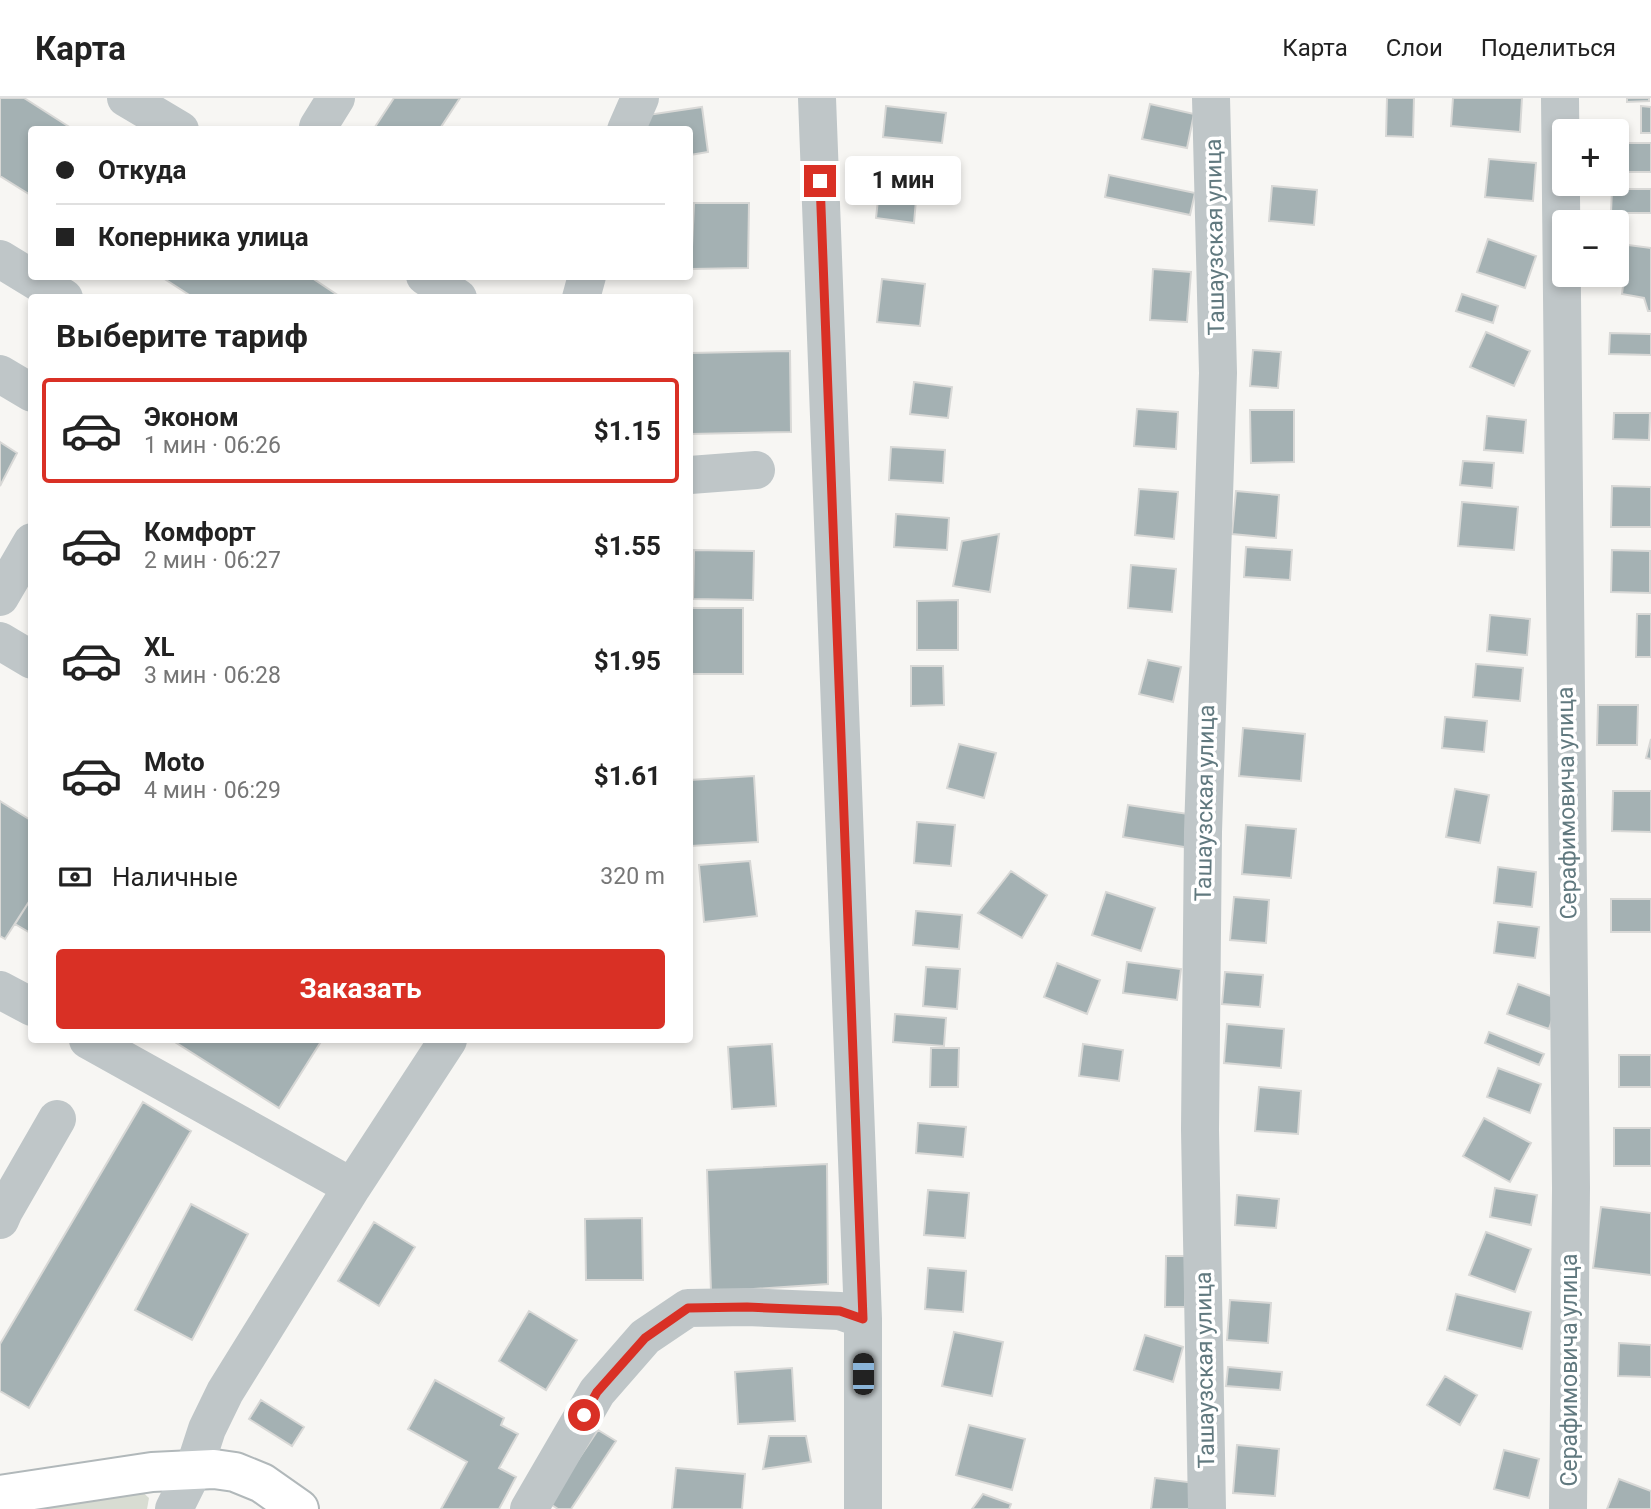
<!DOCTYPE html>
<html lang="ru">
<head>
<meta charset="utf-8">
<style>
	:root { --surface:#fff; --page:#f6f6f6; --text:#222; --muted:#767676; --line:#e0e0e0; --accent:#d93025 }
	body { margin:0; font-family:Roboto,sans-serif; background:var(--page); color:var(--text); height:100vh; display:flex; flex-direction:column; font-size:26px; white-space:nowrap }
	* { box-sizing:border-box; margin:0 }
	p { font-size:23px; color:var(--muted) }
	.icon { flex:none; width:38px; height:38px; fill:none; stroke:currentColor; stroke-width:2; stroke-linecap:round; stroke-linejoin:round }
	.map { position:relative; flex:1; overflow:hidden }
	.drawer { position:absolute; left:28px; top:196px; width:665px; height:749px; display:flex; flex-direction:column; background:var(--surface); border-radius:7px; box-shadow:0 4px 10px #0003 }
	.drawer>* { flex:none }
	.top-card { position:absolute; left:28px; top:28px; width:665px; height:154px; border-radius:7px; box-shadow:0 4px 10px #0003; display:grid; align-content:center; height:154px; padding:0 28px; background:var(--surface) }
	.fabs { position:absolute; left:1552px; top:21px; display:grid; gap:14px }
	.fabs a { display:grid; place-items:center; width:77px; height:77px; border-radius:7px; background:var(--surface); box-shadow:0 4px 10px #0003; font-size:35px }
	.end { position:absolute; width:32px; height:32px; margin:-16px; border:9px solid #d93025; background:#fff; box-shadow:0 0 0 4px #fff }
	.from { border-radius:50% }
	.bubble { position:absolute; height:49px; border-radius:7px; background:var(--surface); box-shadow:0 4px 10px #0003; font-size:23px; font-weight:700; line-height:49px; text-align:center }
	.car { position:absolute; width:21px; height:42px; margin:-21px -10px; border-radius:9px; box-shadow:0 0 5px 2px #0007; background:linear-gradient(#222 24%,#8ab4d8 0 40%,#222 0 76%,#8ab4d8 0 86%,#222 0) }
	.top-card b { display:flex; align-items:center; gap:24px; height:66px; font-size:26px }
	.top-card b+b { border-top:2px solid var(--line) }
	.top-card i { width:18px; height:18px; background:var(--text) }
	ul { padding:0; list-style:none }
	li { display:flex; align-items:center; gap:21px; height:105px; margin:0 14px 10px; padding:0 14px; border:4px solid transparent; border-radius:7px }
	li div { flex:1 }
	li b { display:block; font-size:26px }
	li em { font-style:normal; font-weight:700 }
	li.on { border-color:var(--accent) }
	li>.icon { width:63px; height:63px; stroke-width:1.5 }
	h2 { padding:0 28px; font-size:32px; line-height:84px }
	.pay { display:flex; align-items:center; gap:18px; height:77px; padding:0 28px; font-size:26px }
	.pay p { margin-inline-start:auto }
	.cta { display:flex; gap:14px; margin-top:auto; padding:14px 28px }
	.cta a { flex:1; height:80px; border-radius:7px; background:var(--accent); color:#fff; font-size:28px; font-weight:700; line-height:80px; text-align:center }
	header { display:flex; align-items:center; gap:42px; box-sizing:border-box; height:98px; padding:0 35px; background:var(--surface); border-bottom:2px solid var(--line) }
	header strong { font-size:33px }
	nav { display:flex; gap:38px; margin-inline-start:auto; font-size:24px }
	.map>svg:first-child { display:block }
	.green { fill:#d8dcd2 }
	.building { fill:#a4b1b3; stroke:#d8d8d6; stroke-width:2 }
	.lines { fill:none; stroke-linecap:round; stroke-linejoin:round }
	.major-casing { stroke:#b1b8ba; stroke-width:42 }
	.minor { stroke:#bfc6c8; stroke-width:38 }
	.major { stroke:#fff; stroke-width:38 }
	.route { stroke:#d93025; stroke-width:9 }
	.labels { text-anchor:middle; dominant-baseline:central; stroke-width:7; stroke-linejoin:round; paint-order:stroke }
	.street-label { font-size:23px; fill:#61797f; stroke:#fff }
</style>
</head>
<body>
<header>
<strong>Карта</strong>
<nav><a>Карта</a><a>Слои</a><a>Поделиться</a></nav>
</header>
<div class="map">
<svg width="1651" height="1411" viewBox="0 0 1651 1411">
	<rect width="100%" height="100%" fill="#f7f6f3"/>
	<path class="green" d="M139 1391 149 1400 147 1411H2Z"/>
	<path class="building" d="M0 0H24L74 32H32V98L0 78Z
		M394 0H460L439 32H373Z
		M1387 0H1414L1413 39 1386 38Z
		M1453 0H1522L1520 34 1451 28Z
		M1627 0H1649V3L1627 4Z
		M1150 6 1194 16 1187 50 1142 41Z
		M886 8 946 15 942 45 883 39Z
		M1641 8 1651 9V35H1641Z
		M702 9 708 54 690 57V32H635L634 19Z
		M1617 45H1651V74H1617Z
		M1489 61 1536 65 1533 103 1485 99Z
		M881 75 918 79 914 125 876 120Z
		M1109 77 1195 95 1190 117 1105 99Z
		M1272 88 1317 92 1314 127 1269 123Z
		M1612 91H1651V115H1611Z
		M694 105H749L748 170 691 171Z
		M1488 141 1536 158 1525 190 1477 174Z
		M1628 147 1651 150V213H1648L1644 200 1622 196Z
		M1153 171 1191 174 1187 224 1150 222Z
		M160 178H309L342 200H194Z
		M882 181 925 186 920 228 877 224Z
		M1462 196 1498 208 1493 225 1456 213Z
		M1486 234 1530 253 1514 288 1470 269Z
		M1610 235 1651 236V257L1609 256Z
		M1253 252 1281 254 1278 290 1250 288Z
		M790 253 791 334 690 336V255Z
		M914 284 952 289 948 320 910 316Z
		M1137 311 1178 314 1176 351 1134 348Z
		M1250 312H1294V364L1251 365Z
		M1614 315H1650L1649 342 1613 341Z
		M1487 318 1526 322 1523 355 1484 352Z
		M0 344 17 355 0 388Z
		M891 349 945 352 943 385 889 382Z
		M1463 363 1494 365 1492 390 1460 387Z
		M1612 388 1651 389V429H1611Z
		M1139 391 1178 394 1174 441 1135 437Z
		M1236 393 1279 397 1276 440 1232 436Z
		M1462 404 1518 409 1514 452 1458 448Z
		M896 416 949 420 947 452 894 449Z
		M999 436 990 494 953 488 962 443Z
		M1246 449 1292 452 1290 482 1244 479Z
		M694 452 754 453 753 502 693 501Z
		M1612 452 1650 453V495L1611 494Z
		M1131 467 1176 471 1172 514 1128 510Z
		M958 502V552H917V503Z
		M690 510H743V576H690Z
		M1637 516H1651V559H1636Z
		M1490 517 1530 521 1527 557 1487 553Z
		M1148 562 1181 569 1173 604 1139 596Z
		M1476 566 1523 570 1520 603 1473 599Z
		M911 568H943L944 607 911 608Z
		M1598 607H1638L1637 647H1597Z
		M1445 619 1487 623 1484 654 1442 650Z
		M1243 630 1305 636 1301 683 1239 678Z
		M1651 641V661L1646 660Z
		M959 646 996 655 984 700 947 690Z
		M754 678 758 744 691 748 690 682Z
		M1455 691 1489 697 1480 745 1446 739Z
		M1613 693H1651V734L1612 733Z
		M0 703 32 723V799L5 841 0 838Z
		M1128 707 1195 717 1190 750 1123 739Z
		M917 724 955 727 951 768 914 765Z
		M1246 727 1296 731 1291 780 1242 776Z
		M750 763 757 818 704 824 699 767Z
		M1498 769 1536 774 1532 809 1494 805Z
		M1011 773 1047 797 1022 840 978 815Z
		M1106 794 1155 810 1141 853 1092 837Z
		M32 799V836L15 826Z
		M1234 799 1269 802 1266 845 1230 842Z
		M1611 801H1651V834H1611Z
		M916 813 962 817 959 851 913 847Z
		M1498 824 1539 829 1535 860 1494 855Z
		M1127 864 1181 871 1177 902 1123 895Z
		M1057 865 1100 882 1087 916 1044 899Z
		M926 869 960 871 957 911 923 908Z
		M1225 874 1263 877 1260 909 1222 906Z
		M1518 886 1559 901 1549 931 1507 916Z
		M895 916 946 920 944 948 893 944Z
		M1227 926 1284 931 1281 970 1224 965Z
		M1489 934 1544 956 1539 967 1485 945Z
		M177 942H322L279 1010 175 944Z
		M772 946 776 1008 732 1011 728 949Z
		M1083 946 1123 952 1119 983 1079 978Z
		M931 950H959L958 989H930Z
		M1619 957H1651V989H1619Z
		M1498 970 1541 986 1530 1015 1487 999Z
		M1259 989 1301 993 1298 1036 1255 1033Z
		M143 1004 191 1033 29 1310 0 1293V1246Z
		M1484 1020 1531 1045 1510 1084 1463 1058Z
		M918 1025 966 1029 963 1059 916 1055Z
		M1614 1030H1651V1068H1614Z
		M827 1066 828 1186 711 1194 707 1072Z
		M1495 1090 1537 1097 1531 1127 1490 1119Z
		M928 1092 969 1095 965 1140 924 1137Z
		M1237 1097 1279 1101 1276 1130 1235 1127Z
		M191 1106 248 1136 192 1242 135 1212Z
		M1601 1109 1651 1115V1177L1593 1170Z
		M642 1120 643 1182H586L585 1121Z
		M374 1124 415 1149 379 1208 338 1183Z
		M1486 1134 1531 1151 1515 1194 1469 1177Z
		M1166 1158H1186L1185 1209H1165Z
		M928 1170 966 1173 963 1214 925 1211Z
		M1456 1196 1531 1214 1522 1251 1447 1232Z
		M1230 1202 1271 1205 1268 1245 1227 1242Z
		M529 1213 577 1242 546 1292 499 1263Z
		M954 1234 1003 1244 992 1298 942 1288Z
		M1145 1237 1183 1249 1173 1284 1134 1272Z
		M1619 1245 1651 1247V1279L1618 1278Z
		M1228 1269 1282 1274 1280 1292 1226 1288Z
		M792 1270 795 1323 738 1326 735 1274Z
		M1445 1278 1477 1297 1460 1327 1427 1307Z
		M435 1282 504 1320 501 1327 518 1336 499 1370 516 1379 499 1411H441L467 1364 408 1331Z
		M261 1302 304 1329 292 1348 249 1321Z
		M969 1327 1025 1341 1012 1392 956 1377Z
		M598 1332 616 1343 571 1411H558L549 1405Z
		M769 1338H806L811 1364 763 1371Z
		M1237 1347 1279 1351 1275 1398 1233 1395Z
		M1504 1352 1539 1361 1529 1400 1494 1391Z
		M676 1370 745 1376 742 1411H672Z
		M1155 1380 1196 1385 1193 1411H1151Z
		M1619 1381 1651 1393V1411H1607Z
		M983 1396 1011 1406 1009 1411H972Z"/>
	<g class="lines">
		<defs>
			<path id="major" d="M0 1397 152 1374 214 1371 235 1374 262 1385 299 1411"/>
		</defs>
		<use href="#major" class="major-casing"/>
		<path class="minor" d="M126 0 180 32
			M817 0 863 1221V1411
			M1560 0 1571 1090 1568 1411
			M318 29 336 0
			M626 32 640 0
			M0 161 64 200
			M425 178 458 200
			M581 200 587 178
			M0 276 32 295
			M690 377 756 372
			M0 499 32 444
			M0 543 32 562
			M0 892 32 909
			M88 942 352 1089
			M0 1122 4 1113 57 1021
			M174 1411 194 1371 207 1331 225 1294 352 1089 448 942
			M529 1411 597 1294 645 1239 688 1210 747 1209 840 1213 863 1221
			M1207 1411 1200 1032 1203 734 1218 275 1211 0"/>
		<use href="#major" class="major"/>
	</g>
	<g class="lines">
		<path class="route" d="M584 1317 597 1294 645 1240 688 1210 747 1209 840 1213 863 1221 820 83"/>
	</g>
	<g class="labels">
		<g class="street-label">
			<text transform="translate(1215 139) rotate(-91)">Ташаузская улица</text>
			<text transform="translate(1205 705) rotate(-89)">Ташаузская улица</text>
			<text transform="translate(1567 705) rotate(-91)">Серафимовича улица</text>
			<text transform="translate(1205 1272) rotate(-91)">Ташаузская улица</text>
			<text transform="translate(1569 1272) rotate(-90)">Серафимовича улица</text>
		</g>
	</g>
</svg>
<div class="fabs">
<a>+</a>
<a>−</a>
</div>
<i class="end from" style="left:584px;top:1317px"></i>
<i class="end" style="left:820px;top:83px"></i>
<div class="bubble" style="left:845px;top:58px;width:116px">1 мин</div>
<i class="car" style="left:863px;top:1276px;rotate:0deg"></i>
<div class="top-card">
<b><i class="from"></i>Откуда</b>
<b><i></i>Коперника улица</b>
</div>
<section class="drawer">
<h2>Выберите тариф</h2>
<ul>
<li class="on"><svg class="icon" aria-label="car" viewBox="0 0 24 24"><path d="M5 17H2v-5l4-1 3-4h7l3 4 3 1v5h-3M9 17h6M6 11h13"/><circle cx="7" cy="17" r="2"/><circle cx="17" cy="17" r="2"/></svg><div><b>Эконом</b><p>1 мин · 06:26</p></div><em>$1.15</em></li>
<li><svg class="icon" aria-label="car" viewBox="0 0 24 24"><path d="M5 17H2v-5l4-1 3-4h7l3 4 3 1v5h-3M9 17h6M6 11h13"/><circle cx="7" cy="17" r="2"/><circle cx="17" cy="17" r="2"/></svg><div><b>Комфорт</b><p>2 мин · 06:27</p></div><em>$1.55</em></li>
<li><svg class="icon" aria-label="car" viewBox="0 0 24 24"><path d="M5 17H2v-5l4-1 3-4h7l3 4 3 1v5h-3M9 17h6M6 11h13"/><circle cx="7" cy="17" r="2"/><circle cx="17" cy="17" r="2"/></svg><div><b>XL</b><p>3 мин · 06:28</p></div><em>$1.95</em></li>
<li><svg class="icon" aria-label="car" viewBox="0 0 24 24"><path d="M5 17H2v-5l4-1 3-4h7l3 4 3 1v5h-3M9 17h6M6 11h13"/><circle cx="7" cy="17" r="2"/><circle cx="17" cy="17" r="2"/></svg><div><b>Moto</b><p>4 мин · 06:29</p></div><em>$1.61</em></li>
</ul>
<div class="pay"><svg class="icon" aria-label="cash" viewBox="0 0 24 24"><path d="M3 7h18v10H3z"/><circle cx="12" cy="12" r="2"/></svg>Наличные<p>320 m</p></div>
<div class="cta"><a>Заказать</a></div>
</section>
</div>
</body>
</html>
